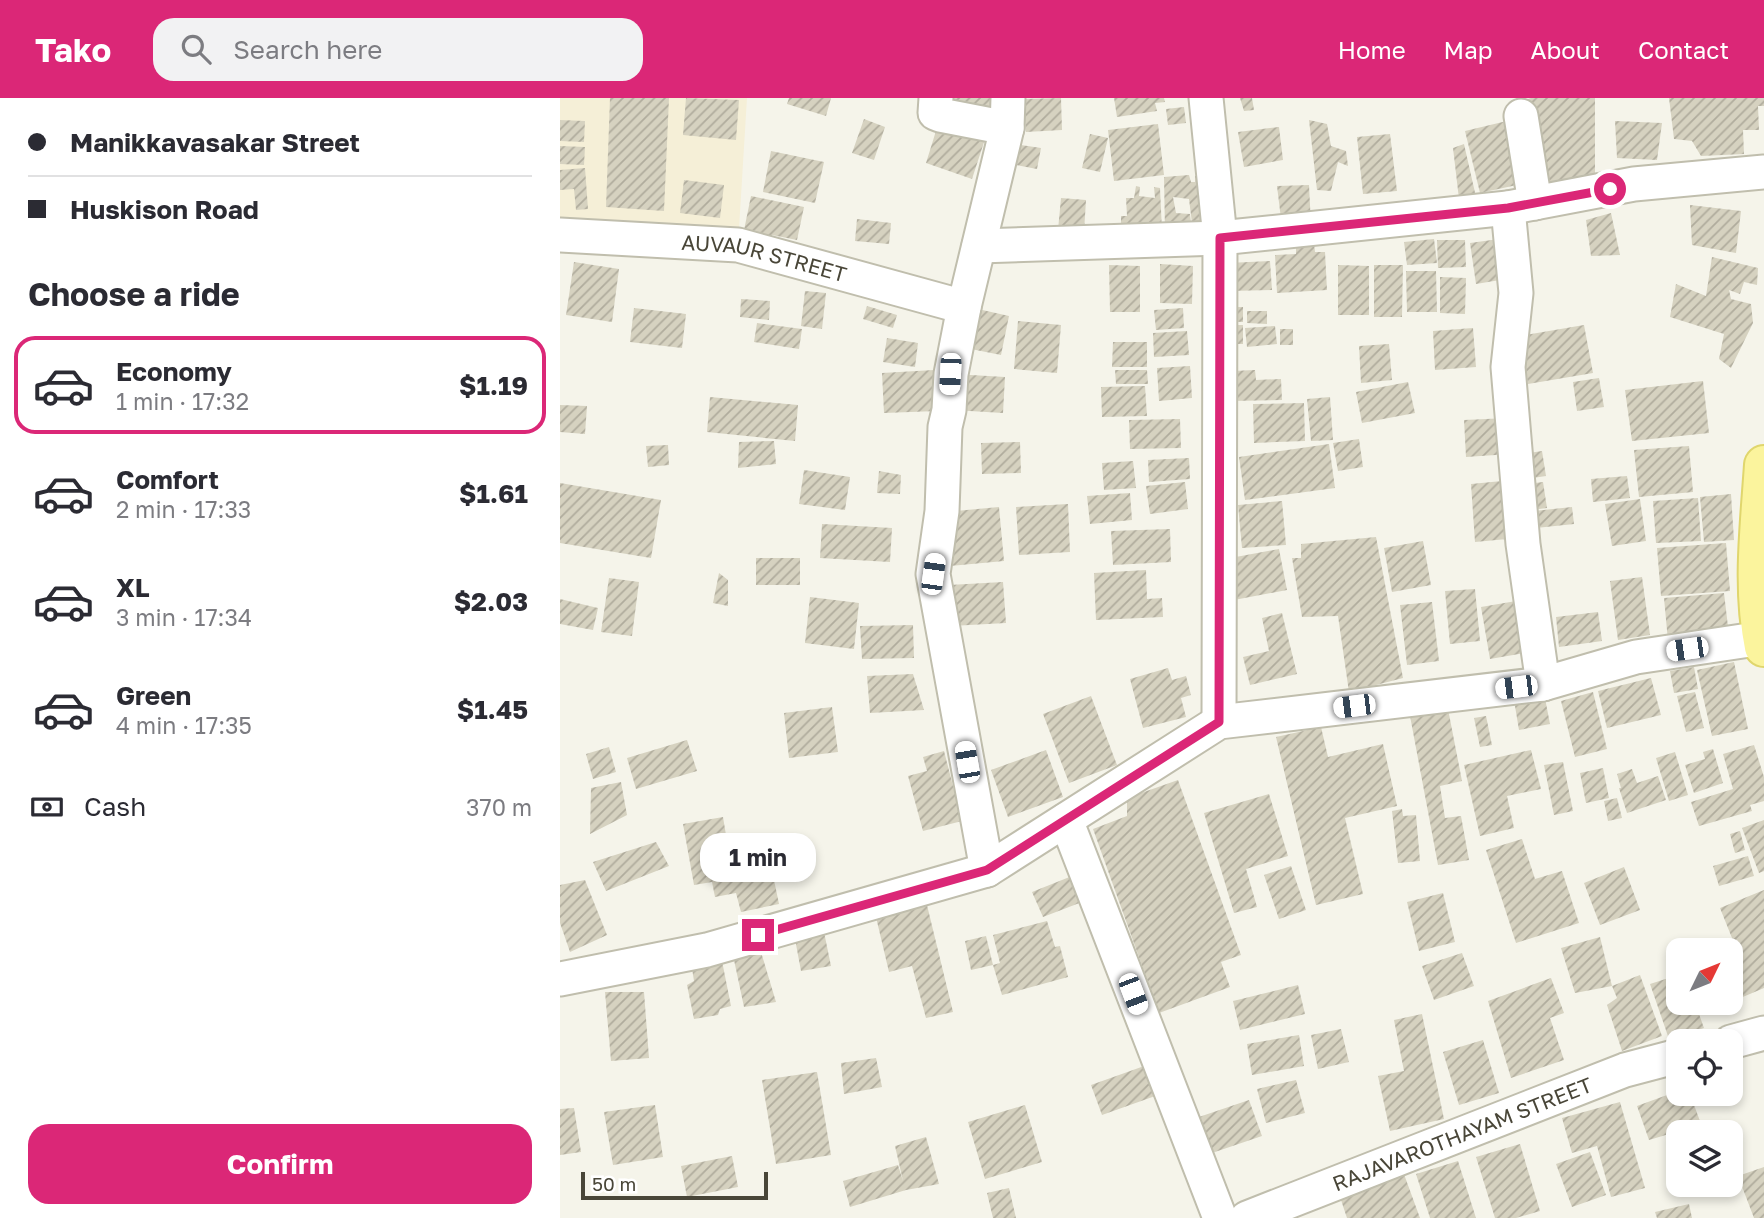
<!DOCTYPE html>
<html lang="en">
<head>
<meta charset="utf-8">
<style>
	:root { --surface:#fff; --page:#f2f2f3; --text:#2b2b33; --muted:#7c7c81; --line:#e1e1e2; --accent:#db2777 }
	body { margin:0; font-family:"Golos Text",sans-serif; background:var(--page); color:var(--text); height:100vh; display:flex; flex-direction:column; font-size:26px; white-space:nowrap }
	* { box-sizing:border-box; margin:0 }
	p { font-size:23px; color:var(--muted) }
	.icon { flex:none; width:38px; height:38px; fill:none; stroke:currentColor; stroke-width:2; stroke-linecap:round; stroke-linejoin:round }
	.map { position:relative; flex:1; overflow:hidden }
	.details { display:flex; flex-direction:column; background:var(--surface); width:560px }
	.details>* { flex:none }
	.hud { display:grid; align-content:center; height:154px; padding:0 28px; background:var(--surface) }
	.needle { width:46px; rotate:47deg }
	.fabs { position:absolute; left:1106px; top:840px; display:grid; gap:14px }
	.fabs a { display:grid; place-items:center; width:77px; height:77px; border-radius:14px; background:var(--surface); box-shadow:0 4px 10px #0003; font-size:35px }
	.scale { position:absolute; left:21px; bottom:18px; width:187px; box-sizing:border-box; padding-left:7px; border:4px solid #494638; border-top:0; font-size:19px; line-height:24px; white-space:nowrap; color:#494638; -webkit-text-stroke:5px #fff; paint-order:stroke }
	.end { position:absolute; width:32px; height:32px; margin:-16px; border:9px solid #db2777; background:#fff; box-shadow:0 0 0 4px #fff }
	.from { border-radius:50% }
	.bubble { position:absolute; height:49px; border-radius:21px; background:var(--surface); box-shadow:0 4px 10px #0003; font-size:23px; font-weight:700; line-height:49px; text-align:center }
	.car { position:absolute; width:21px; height:42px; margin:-21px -10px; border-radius:9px; box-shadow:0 0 5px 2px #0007; background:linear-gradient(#fff 24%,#345 0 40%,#fff 0 76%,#345 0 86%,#fff 0) }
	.hud b { display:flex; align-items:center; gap:24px; height:66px; font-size:26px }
	.hud b+b { border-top:2px solid var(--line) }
	.hud i { width:18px; height:18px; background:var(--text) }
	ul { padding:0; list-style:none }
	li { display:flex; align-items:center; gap:21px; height:98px; margin:0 14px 10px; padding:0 14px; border:4px solid transparent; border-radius:21px }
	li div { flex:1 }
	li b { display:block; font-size:26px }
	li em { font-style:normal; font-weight:700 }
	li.active { border-color:var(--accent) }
	li>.icon { width:63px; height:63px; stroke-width:1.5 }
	h2 { padding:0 28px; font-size:32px; line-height:84px }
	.pay { display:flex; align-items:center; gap:18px; height:77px; padding:0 28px; font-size:26px }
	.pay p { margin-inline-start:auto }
	.cta { display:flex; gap:14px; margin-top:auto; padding:14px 28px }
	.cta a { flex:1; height:80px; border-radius:21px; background:var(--accent); color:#fff; font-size:28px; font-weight:700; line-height:80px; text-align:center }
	header { display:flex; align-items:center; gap:42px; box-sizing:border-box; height:98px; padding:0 35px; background:var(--accent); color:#fff }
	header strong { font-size:33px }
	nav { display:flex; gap:38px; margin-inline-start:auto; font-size:24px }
	.search { width:490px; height:63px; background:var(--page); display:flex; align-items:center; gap:18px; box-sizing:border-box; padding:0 24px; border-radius:21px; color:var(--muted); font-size:26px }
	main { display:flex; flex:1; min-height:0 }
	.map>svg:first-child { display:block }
	.commercial { fill:#f5efd7 }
	.building { fill:url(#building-hatch) }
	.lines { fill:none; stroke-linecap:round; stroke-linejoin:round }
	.minor-casing { stroke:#c0bead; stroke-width:37 }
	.major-casing { stroke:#e0d66d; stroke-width:42 }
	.minor { stroke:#fff; stroke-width:33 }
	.major { stroke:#fbf49d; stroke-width:38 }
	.route { stroke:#db2777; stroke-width:9 }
	.labels { text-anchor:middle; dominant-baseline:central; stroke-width:7; stroke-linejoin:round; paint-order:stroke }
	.street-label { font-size:21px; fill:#494638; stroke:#fff }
</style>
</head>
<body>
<header>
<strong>Tako</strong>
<div class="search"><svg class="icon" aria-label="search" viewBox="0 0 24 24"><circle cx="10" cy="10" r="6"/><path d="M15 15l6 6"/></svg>Search here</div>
<nav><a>Home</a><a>Map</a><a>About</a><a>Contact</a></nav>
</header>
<main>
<section class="details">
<div class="hud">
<b><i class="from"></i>Manikkavasakar Street</b>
<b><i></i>Huskison Road</b>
</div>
<h2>Choose a ride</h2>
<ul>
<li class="active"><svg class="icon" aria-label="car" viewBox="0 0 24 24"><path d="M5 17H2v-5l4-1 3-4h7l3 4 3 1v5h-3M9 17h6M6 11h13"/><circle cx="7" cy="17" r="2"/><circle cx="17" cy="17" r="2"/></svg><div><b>Economy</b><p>1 min · 17:32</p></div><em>$1.19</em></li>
<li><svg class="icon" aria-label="car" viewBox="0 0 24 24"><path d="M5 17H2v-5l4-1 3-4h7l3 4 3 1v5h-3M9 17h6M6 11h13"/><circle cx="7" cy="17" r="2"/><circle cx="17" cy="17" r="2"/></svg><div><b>Comfort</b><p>2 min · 17:33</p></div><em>$1.61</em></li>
<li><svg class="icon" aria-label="car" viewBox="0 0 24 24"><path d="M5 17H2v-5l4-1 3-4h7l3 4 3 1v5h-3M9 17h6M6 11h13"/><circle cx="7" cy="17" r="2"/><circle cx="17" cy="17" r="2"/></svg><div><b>XL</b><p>3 min · 17:34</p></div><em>$2.03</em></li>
<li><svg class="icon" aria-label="car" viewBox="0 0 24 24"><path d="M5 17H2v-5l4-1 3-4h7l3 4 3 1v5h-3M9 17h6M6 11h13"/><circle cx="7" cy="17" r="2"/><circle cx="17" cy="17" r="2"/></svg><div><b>Green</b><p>4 min · 17:35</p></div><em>$1.45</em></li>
</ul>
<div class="pay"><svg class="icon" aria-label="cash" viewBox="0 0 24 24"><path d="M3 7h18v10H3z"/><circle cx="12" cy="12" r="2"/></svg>Cash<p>370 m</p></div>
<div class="cta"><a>Confirm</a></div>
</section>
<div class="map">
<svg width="1204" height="1120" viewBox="0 0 1204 1120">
	<defs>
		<pattern id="building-hatch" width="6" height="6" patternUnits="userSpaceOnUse" patternTransform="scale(1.75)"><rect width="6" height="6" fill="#d6d2c0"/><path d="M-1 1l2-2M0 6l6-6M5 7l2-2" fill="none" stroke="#b0ac9d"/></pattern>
	</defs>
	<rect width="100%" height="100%" fill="#f5f4ea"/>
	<path class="commercial" d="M0 0H187L178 147 0 129Z"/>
	<path class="building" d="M50 0H109L104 113 46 109Z
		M126 0 179 2 176 42 123 37Z
		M229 0H271L266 18 227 6Z
		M387 0H437L433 19 385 9Z
		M501 0 502 32 466 34 463 1Z
		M554 0H604L605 4 595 5 597 13 557 19Z
		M680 0H692L694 12 684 13Z
		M971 0H1035V83L985 89 968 1Z
		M1109 0H1204V8H1198L1199 32H1183L1184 56 1141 58 1132 43 1114 41Z
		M624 9 626 25 608 27 606 11Z
		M380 20 427 35 412 81 366 65Z
		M304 21 325 29 314 62 292 55Z
		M0 22 25 23 24 44 0 43Z
		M749 22 767 26 771 48 786 53 788 68 778 64 771 93 757 92Z
		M951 22 966 85 920 95 905 33Z
		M1055 23 1102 25 1097 62 1057 60Z
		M598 26 604 77 554 83 548 32Z
		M719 29 723 62 684 69 678 34Z
		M530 36 548 40 540 74 522 70Z
		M830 36 837 93 803 96 797 39Z
		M454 46 481 50 477 71 450 66Z
		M904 46 916 99 899 101 893 50Z
		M0 48 25 49 24 67 0 66Z
		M211 53 264 64 255 105 203 94Z
		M25 70 28 111 16 112 14 91 0 92V72Z
		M645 76 649 132 633 133 629 101 613 99 616 115 630 116 632 133 605 134 604 79 629 77 631 84H635V78Z
		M124 82 164 87 160 120 120 115Z
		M749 87 751 127 722 129 717 88Z
		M576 88 580 89 579 98 595 100 594 89 600 90 602 133 561 132V118H567L566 100H574Z
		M191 98 244 109 237 142 212 137 210 148 182 142Z
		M501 100 526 102 524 134 498 132Z
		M1130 107 1181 113 1176 155 1132 147Z
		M1051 115 1060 157 1031 158 1026 122Z
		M297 121 331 125 329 146 295 143Z
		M874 141 877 165 847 167 844 144Z
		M939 141 946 181 916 186 910 145Z
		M877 142H905L906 169 878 170Z
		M754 145 755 154H765L767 192 717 195 715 157 736 156V146Z
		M1152 159 1198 170 1197 187 1184 184 1180 196 1169 192 1171 201 1191 206 1193 225 1171 270 1159 261 1164 236 1110 219 1116 186 1146 198Z
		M710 163 712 192 669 193 668 165Z
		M14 164 59 171 52 224 6 217Z
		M600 166 633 168 632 206 600 205Z
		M549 167 580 168V214H550Z
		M778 167 809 168V217H778Z
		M814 167H843L842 219H814Z
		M846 173H876L877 214H847Z
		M880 179 906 180 905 216 880 215Z
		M245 193 266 195 262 231 241 228Z
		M181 201 210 203 209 222 180 219Z
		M307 208 337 217 333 230 303 221Z
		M409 209 449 218 441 257 401 249Z
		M663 209H683V224L663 223Z
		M74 210 126 216 122 250 70 244Z
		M623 210 624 230 596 232 594 212Z
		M687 213H707V226L687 225Z
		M458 223 501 227 497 275 454 271Z
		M197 225 242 231 239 251 194 244Z
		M662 227H683V246H662Z
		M1024 227 1033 275 968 286 959 238Z
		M715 228 717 246 687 249 685 230Z
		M913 230 916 269 875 272 873 233Z
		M720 231H733V247H720Z
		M627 233 629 257 594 259 593 235Z
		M327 240 358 245 355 269 323 264Z
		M553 244H587V269H552Z
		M829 246 832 282 801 285 799 248Z
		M630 268 632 300 599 303 597 270Z
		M374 272 377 313 324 315 322 275Z
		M555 272H587L588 286H556Z
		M695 272 696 282 721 281 722 302 670 303 672 273Z
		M394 276 445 279 443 315 393 312Z
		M1039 280 1044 309 1017 313 1013 284Z
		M1143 283 1149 335 1072 343 1065 292Z
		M848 284 855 315 802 325 796 294Z
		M585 288 587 318 542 319 541 289Z
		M150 299 238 307 235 343 147 334Z
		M770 299 773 342 751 343 747 301Z
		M744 305 745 343 694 345 693 306Z
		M0 307 27 308 25 336 0 334Z
		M948 320 950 356 906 359 904 322Z
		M620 321 621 350 570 351 569 322Z
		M799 341 803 369 778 373 773 345Z
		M214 343 216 366 178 370 179 344Z
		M460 344 461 375 422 376 421 345Z
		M769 346 775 390 685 402 679 359Z
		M108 347 109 367 88 369 86 348Z
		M1129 348 1133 394 1079 399 1074 352Z
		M982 353 986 378 966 381 963 356Z
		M629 360 630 381 589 384 588 362Z
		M573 363 576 390 544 392 542 365Z
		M244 372 290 379 285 412 239 406Z
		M319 373 341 377 340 396 317 395Z
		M1067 378 1070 400 1033 404 1031 381Z
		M942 383 947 441 915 444 911 386Z
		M625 384 628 411 590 416 586 388Z
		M983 384 987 410 971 412 967 386Z
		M0 385 101 402 91 460 0 445Z
		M570 395 572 422 530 426 527 398Z
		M1171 396 1174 442 1144 444 1140 399Z
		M1138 400 1141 443 1096 445 1093 403Z
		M1080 401 1086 443 1052 448 1045 406Z
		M722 403 726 447 682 450 678 407Z
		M508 406 510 454 459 457 456 409Z
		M439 409 444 463 390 468 385 414Z
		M1012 409 1014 426 976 430 974 413Z
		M262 426 332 430 330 464 260 460Z
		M610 431 611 464 553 467 551 433Z
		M816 439 843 580 789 594 778 518 742 519 732 460H741V446Z
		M863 443 871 487 832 494 824 450Z
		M1166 445 1170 493 1101 498 1097 450Z
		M719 451 727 492 674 502 665 461Z
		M196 460H240V487H196Z
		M586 472 587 501 602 500 603 519 536 522 534 475Z
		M159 475 168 482V508L153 505Z
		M1082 479 1090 537 1058 542 1050 483Z
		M49 480 79 484 72 538 41 534Z
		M443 484 446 525 391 528 389 487Z
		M915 491 920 543 890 546 885 493Z
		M1164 495 1169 537 1108 543 1104 500Z
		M250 499 299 505 294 551 245 545Z
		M0 501 38 510 33 532 0 526Z
		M962 502 971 554 930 561 921 509Z
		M872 504 879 563 847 567 840 507Z
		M1038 514 1042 543 999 549 996 519Z
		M722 515 737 576 690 587 683 559 709 553 702 520Z
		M353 527 354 560 302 561 300 528Z
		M1174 564 1188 631 1152 638 1137 572Z
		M1134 569 1138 591 1114 595 1110 573Z
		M608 570 612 582 626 578 631 597 621 600 626 619 583 630 570 581Z
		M353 576 364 612 310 615 307 578Z
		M1091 580 1101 617 1047 630 1038 593Z
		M983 590 990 626 959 632 953 596Z
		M1033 594 1047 651 1015 659 1001 603Z
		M1135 594 1144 630 1126 634 1117 598Z
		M531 598 557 667 509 685 483 616Z
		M272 609 278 654 229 660 224 615Z
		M888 611 902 683 880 688 885 720 901 718 909 762 878 767 850 618Z
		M926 618 932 647 920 649 914 620Z
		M761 629 768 659 823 646 837 708 785 720 803 796 756 807 716 639Z
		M127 642 137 673 76 691 67 660Z
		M1194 647 1204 679V703L1190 707 1192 713 1139 728 1131 704 1173 691 1163 656Z
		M49 649 56 674 33 681 26 656Z
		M1153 651 1163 685 1134 695 1125 667 1145 661 1143 654Z
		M486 652 503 699 448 719 431 672Z
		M971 652 981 691 947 698 954 730 920 738 904 667Z
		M384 653 402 723 363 733 348 678 367 673 363 659Z
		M1115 654 1128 697 1109 703 1096 660Z
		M1003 664 1013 713 994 717 984 667Z
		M1043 670 1049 700 1026 705 1020 675Z
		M1072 671 1077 685 1098 678 1106 702 1067 715 1059 690H1061L1057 676Z
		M618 682 681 857 661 864 670 889 599 915 533 731 567 718V700Z
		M61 684 67 717 30 736 31 690Z
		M709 696 728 758 686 771 697 809 674 815 644 715Z
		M1057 700 1062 720 1048 723 1044 703Z
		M842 711 843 718 856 717 860 763 838 765 832 713Z
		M163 719 171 767 209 758 219 806 181 814 176 795 155 799 152 784 134 787 123 726Z
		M1204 722V773L1199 775 1182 730Z
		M1180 733 1185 752 1175 755 1170 736Z
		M962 741 975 781 1002 773 1019 825 956 845 926 752Z
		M96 744 109 768 46 793 33 764Z
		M1188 758 1194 778 1159 788 1153 768Z
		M731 768 746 812 719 821 704 777Z
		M1064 769 1080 812 1040 827 1024 785Z
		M512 778 522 804 483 819 472 794Z
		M25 782 47 837 10 854 0 825V787Z
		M1204 792V890L1171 904V858L1178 855 1160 810Z
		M883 795 895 844 859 853 847 804Z
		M366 803 393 914 366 920 352 868 329 874 315 815Z
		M487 823 495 849 500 848 508 879 442 897 433 867 440 865 433 837Z
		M264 834 271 868 241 873 235 841Z
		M426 838 433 867 411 872 405 843Z
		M1040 839 1052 888 1015 895 1001 850Z
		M201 854 216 904 184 909 174 862Z
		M902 855 914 888 874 902 862 868Z
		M161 858 171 908 160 911 158 917 134 921 127 887 134 883 131 864Z
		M1080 877 1102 938 1062 953 1047 907 1057 900 1052 888Z
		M1118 877V905H1135L1144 930 1109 941 1090 886Z
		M991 880 1004 915 990 920 1004 962 951 980 928 903Z
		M738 887 745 916 680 932 673 903Z
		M45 894H84L89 960 51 963Z
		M862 916 884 1021 830 1033 818 978 844 973 834 922Z
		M781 931 789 964 758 971 751 937Z
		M739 937 744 968 692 977 687 946Z
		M923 942 939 995 899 1007 883 954Z
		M316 960 322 989 284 996 281 965Z
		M587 967 598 997 542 1017 531 987Z
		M257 974 271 1057 216 1066 202 982Z
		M736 982 745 1015 706 1025 697 991Z
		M1118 993V996H1130L1144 1034H1118V1061L1109 1036 1089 1042 1077 1008Z
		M689 1002 702 1038 649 1056 636 1020Z
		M1060 1004 1085 1090 1051 1099 1037 1048 1012 1055 1002 1020Z
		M95 1007 103 1059 53 1067 44 1014Z
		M465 1007 482 1064 425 1081 408 1024Z
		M14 1010 21 1054 0 1057V1011Z
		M366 1039 379 1086 346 1092 290 1109 283 1083 338 1067 343 1083 335 1048Z
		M960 1046 980 1113 956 1120H935L916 1059Z
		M1030 1054 1046 1097 1012 1109 996 1066Z
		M172 1058 178 1089 127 1099 121 1068Z
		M898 1063 916 1120H870L856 1076Z
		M841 1068 860 1120H787L777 1090Z
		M1204 1069V1120H1194L1178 1078Z
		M449 1090 456 1120H433L427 1095Z
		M1129 1106 1132 1120H1097L1095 1114Z"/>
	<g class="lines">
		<defs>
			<g id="minor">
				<path d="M376 0 375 15 380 17 447 30"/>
				<path d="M646 0 660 140 659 624"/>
				<path d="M961 18 975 105"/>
				<path d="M948 110 956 195 948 269 963 446 983 586"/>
				<path id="s1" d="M0 137 178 147 404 209"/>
				<path d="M419 148 660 140 948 110 1074 86 1204 74"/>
				<path d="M506 722 660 1120"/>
				<path d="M427 772 373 476 382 413 385 329 389 312 391 276 404 209 447 30 448 0"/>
				<path d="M0 881 147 852 427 772 659 624 983 586 1076 559 1202 540"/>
				<path d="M1171 944 1204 935"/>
				<path id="s2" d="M687 1120 1065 972 1118 958"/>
			</g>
			<path id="major" d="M1204 367C1200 427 1192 489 1204 549"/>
		</defs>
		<use href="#minor" class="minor-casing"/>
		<use href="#major" class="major-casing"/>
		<use href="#minor" class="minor"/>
		<use href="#major" class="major"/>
	</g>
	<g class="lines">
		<path class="route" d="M198 837 427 772 659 624 660 140 948 110 1050 91"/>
	</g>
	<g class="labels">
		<g class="street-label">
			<text stroke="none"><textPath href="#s1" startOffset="206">AUVAUR STREET</textPath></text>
			<text stroke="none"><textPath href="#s2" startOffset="231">RAJAVAROTHAYAM STREET</textPath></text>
		</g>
	</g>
</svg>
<div class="fabs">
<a><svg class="needle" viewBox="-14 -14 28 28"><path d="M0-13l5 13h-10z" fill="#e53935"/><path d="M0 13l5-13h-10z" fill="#7c7c81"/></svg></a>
<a><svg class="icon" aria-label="locate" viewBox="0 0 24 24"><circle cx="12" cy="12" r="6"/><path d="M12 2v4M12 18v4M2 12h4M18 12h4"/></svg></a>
<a><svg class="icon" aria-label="layers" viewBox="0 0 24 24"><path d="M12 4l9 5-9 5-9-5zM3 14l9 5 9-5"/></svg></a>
</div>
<div class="scale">50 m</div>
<i class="end from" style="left:1050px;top:91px"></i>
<i class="end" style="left:198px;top:837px"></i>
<div class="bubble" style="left:140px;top:735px;width:116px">1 min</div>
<i class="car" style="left:390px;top:276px;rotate:183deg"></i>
<i class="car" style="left:373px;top:476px;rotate:8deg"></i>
<i class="car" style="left:1127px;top:551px;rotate:262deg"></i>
<i class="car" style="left:956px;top:589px;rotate:263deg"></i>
<i class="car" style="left:794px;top:608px;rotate:263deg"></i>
<i class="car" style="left:407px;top:664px;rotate:350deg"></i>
<i class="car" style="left:573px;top:896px;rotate:159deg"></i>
</div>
</main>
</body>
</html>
